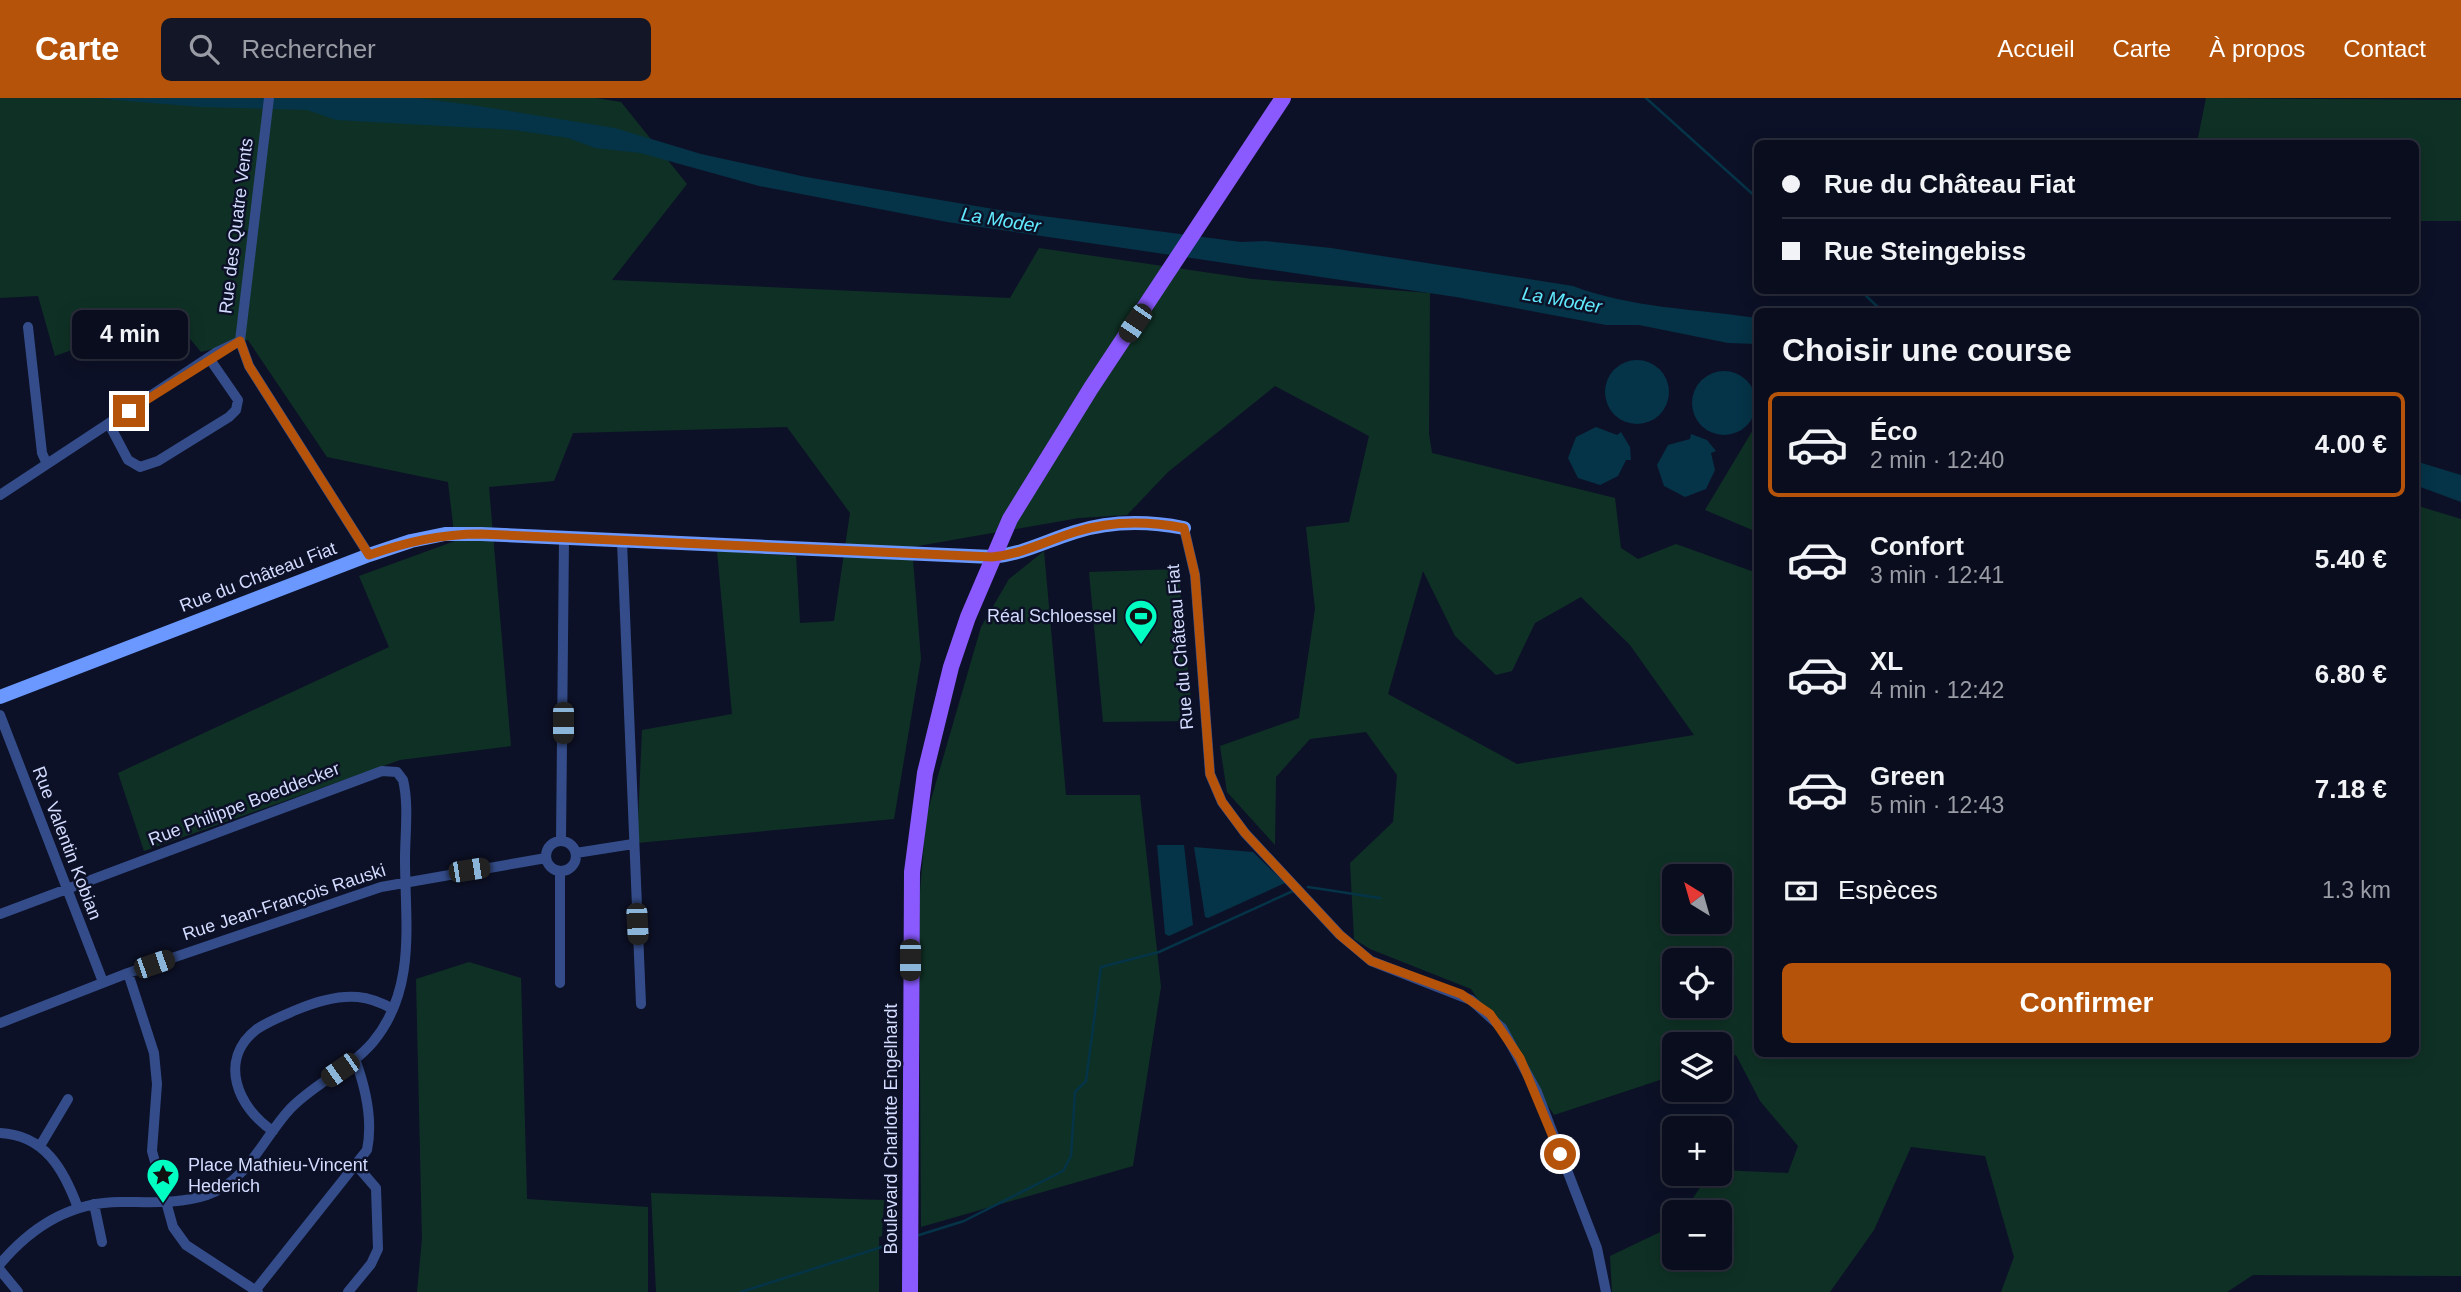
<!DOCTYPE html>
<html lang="fr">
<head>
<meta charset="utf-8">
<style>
	:root { --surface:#0a0d1d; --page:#131626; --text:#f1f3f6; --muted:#999ca4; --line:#2a2d3b; --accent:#b45309 }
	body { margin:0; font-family:Helvetica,sans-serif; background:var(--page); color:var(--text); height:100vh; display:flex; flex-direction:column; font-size:26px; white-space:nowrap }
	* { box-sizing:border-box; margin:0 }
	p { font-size:23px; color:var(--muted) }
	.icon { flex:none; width:38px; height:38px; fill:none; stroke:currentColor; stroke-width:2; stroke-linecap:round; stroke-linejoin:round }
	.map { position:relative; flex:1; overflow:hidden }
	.side { position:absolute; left:1754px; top:210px; width:665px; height:749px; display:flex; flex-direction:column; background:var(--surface); border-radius:10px; box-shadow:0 4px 18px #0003,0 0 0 2px var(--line) }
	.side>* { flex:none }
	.hud { position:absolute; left:1754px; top:42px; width:665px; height:154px; border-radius:10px; box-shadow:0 4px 18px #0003,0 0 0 2px var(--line); display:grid; align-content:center; height:154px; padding:0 28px; background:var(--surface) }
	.needle { width:46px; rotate:323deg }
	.tools { position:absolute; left:1662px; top:766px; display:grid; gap:14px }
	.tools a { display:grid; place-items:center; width:70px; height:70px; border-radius:10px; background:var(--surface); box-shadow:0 4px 18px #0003,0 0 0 2px var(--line); font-size:35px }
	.end { position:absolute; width:32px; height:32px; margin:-16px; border:9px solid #b45309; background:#fff; box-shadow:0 0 0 4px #fff }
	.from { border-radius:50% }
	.bubble { position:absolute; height:49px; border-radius:10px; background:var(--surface); box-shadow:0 4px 18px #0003,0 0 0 2px var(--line); font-size:23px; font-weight:800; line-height:49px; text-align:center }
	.car { position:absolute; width:21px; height:42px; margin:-21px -10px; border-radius:9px; box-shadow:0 0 5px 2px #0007; background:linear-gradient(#222 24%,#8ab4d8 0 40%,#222 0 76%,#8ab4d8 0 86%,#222 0) }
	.hud b { display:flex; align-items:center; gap:24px; height:66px; font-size:26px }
	.hud b+b { border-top:2px solid var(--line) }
	.hud i { width:18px; height:18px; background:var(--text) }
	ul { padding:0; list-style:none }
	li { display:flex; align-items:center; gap:21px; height:105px; margin:0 14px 10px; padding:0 14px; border:4px solid transparent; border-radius:10px }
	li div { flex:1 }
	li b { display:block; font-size:26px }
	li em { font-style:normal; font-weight:800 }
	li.current { border-color:var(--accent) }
	li>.icon { width:63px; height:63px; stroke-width:1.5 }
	h2 { padding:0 28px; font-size:32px; line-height:84px }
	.pay { display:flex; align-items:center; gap:18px; height:77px; padding:0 28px; font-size:26px }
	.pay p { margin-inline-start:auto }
	.primary-button { display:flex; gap:14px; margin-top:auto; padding:14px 28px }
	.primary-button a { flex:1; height:80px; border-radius:10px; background:var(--accent); color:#fff; font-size:28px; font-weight:800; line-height:80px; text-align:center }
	header { display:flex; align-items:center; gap:42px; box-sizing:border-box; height:98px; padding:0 35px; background:var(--accent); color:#fff }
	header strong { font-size:33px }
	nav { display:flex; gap:38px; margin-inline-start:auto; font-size:24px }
	.search { width:490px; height:63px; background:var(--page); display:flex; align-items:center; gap:18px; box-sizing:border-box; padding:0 24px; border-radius:10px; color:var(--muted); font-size:26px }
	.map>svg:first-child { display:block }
	.green { fill:#0f3125; fill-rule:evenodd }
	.water { fill:#053347 }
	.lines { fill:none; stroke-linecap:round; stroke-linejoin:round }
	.stream { stroke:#053347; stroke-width:2.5 }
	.street { stroke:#344d8a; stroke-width:10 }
	.secondary { stroke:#6a98ff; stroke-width:14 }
	.primary { stroke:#8a5aff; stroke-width:16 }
	.route { stroke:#b45309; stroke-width:9 }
	.labels { text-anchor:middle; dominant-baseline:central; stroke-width:5; stroke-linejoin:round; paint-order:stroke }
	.street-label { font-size:18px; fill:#d3dcff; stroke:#0d1127 }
	.poi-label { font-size:18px; fill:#d3dcff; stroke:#0d1127; text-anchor:end }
	.water-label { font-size:19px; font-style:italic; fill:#61ebff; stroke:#0d1127 }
</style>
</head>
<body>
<header>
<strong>Carte</strong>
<div class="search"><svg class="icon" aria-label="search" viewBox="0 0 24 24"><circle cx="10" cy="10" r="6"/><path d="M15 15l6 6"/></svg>Rechercher</div>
<nav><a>Accueil</a><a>Carte</a><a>À propos</a><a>Contact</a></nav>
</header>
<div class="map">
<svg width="2461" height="1194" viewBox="0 0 2461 1194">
	<rect width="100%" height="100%" fill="#0d1127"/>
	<path class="green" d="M0 0H596L621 4 687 86 612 182 1010 200 1039 150 1252 181 1430 195 1429 336 1432 355 1615 400 1621 450 1638 461 1676 446 1757 475V956H2415V407L2461 421V1178L2253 1177 2227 1194H2001L2014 1159 1985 1058 1911 1049 1874 1132 1830 1194H1612L1610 1158 1675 1127V1160H1720V1115H1683L1709 1076H1720V1072L1788 1075 1798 1048 1760 1003 1736 957 1720 962V947H1675V977L1554 1017 1471 891 1370 851 1354 841 1350 765 1393 724 1397 677 1366 634 1310 641 1276 679 1275 747 1227 694 1220 648 1299 620 1315 511 1306 429 1349 424 1369 338 1275 288 1168 374 1127 417 1079 420 912 449 921 561 894 721 637 745 642 632 732 616 717 453 796 458 800 525 834 523 850 415 787 329 573 335 554 383 489 389 511 648 400 662 144 753 118 675 389 549 359 478 455 443 448 384 327 359 248 242 201 254 170 217 55 258 38 198 0 200ZM1423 473 1455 538 1496 577 1512 573 1535 525 1581 499 1630 547 1694 637 1517 666 1388 596ZM1675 779H1720V824H1675ZM1675 863H1720V908H1675Z
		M2206 0 2461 2V123H2415V46L2197 45Z
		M1757 325V434L1705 412Z
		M1044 453 1066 697H1140L1161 889 1133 1068 921 1129 919 807 926 719 981 529 1009 481Z
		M1178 471 1193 623 1103 624 1089 474Z
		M469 864 521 880 527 1101 648 1109V1194H417L422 1141 416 881Z
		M651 1095 884 1102 882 1138 879 1139V1194H656Z"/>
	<path class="water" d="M92 0H418L472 7 615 30 701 56 806 79 1005 113 1241 144 1265 143 1331 150 1573 188C1630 210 1697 211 1757 220V246L1728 245 1639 227H1606L1456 199 947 124 759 88 640 55 595 50 568 40 514 32 336 22 307 12 200 9Z
		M1605 294a32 32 0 1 1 64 0a32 32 0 1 1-64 0Z
		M1692 305a32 32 0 1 1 64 0a32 32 0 1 1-64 0Z
		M1596 329 1617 337 1621 334 1630 349 1631 362H1626L1618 378 1600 387 1578 380 1568 360 1576 339Z
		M1691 336 1707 342 1716 353 1711 355 1715 372 1706 391 1685 399 1664 388 1657 367 1668 347 1690 341Z
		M2415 363 2461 377V404L2415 387Z
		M1157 747H1184L1193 827 1169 838 1165 836Z
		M1194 749 1253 754 1285 785 1208 820 1205 819Z"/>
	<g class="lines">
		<path class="stream" d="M1646 0 1757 100
			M1860 192 1883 214
			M1308 789 1380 800
			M916 1138 964 1123 1063 1073 1071 1058 1075 994 1086 983 1101 869 1159 854 1293 793
			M741 1194 894 1145"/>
		<path class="street" d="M269 0 240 243 249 268 369 457
			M28 229 42 355 47 366
			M109 326 128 362 140 369 158 363 229 319 236 312 238 302 209 260
			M0 397 217 254 240 243
			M1184 430 1195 477 1210 676 1222 704 1245 735 1340 837 1371 863 1471 902 1502 930 1537 994 1597 1150 1606 1194
			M622 444 641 906
			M0 617 103 884
			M561 743 564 440
			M546 758a15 15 0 1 1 30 0a15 15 0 1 1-30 0Z
			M576 755 633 746
			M560 773V885
			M0 816 382 673 397 674 403 682C409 706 405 736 405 761 405 824 417 891 373 944 350 971 315 985 290 1011 263 1040 248 1083 207 1097 180 1106 151 1104 123 1104 71 1103 32 1128 0 1166
			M128 875 154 955 157 986 152 1053 173 1129 186 1147 258 1194
			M0 925 128 875 381 789 546 760
			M273 1033C238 1010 217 962 257 931 269 923 282 918 296 912 315 904 336 897 358 899 370 900 382 905 393 911
			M0 1035C45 1037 64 1072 78 1110
			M40 1048 68 1001
			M94 1106 102 1144
			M0 1172 18 1194
			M254 1194 367 1052C373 1023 365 988 355 961
			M348 1194 371 1166 378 1151 376 1090 357 1068"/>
		<path class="secondary" d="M0 599 369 457 411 443 445 436H481L992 459C1023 456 1046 443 1075 434 1110 423 1148 423 1184 430"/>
		<path class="primary" d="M910 1194 912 774 925 675 951 569 968 519 1010 421 1091 290 1283 0"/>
	</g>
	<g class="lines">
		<path class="route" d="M129 313 240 243 249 268 369 457C407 444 440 436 481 436L992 459C1023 456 1046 443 1075 434 1110 423 1148 423 1184 430L1195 477 1210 676 1222 704 1245 735 1340 837 1371 863 1461 896 1490 916 1520 960 1560 1056"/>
	</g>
	<defs>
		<symbol id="stadium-pin" viewBox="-11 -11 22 30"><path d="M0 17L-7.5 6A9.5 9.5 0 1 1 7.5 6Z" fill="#00fec2" stroke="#0d1127"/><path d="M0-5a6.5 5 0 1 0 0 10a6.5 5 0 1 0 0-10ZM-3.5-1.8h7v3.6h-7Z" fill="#111"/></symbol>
		<symbol id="sight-pin" viewBox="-11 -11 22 30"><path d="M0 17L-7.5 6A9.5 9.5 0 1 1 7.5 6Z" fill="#00fec2" stroke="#0d1127"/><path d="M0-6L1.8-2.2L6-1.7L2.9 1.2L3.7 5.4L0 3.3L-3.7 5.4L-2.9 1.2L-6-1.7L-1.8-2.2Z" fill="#111"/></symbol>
	</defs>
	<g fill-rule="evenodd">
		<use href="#stadium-pin" x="1122" y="499" width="38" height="52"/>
		<use href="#sight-pin" x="144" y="1058" width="38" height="52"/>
	</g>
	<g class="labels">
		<g class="street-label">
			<text transform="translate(236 128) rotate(-83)">Rue des Quatre Vents</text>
			<text transform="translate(258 479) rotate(-21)">Rue du Château Fiat</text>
			<text transform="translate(1180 549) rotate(-95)">Rue du Château Fiat</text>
			<text transform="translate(244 706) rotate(-21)">Rue Philippe Boeddecker</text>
			<text transform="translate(67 745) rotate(69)">Rue Valentin Kobian</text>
			<text transform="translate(284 804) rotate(-18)">Rue Jean-François Rauski</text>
			<text transform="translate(891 1031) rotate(-90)">Boulevard Charlotte Engelhardt</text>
		</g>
		<g class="poi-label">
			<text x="1116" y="518">Réal Schloessel</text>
			<text x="188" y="1067" text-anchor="start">Place Mathieu-Vincent<tspan x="188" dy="21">Hederich</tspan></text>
		</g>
		<g class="water-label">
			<text transform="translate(1001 122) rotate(9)">La Moder</text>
			<text transform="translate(1562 202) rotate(10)">La Moder</text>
		</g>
	</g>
</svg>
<div class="tools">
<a><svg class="needle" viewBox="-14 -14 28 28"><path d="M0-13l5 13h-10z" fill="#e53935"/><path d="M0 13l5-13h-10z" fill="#999ca4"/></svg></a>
<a><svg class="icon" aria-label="locate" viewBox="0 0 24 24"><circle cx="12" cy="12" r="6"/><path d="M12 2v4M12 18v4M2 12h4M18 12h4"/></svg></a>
<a><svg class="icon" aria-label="layers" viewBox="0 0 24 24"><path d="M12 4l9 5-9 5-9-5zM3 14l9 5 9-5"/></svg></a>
<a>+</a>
<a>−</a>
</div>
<i class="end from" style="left:1560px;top:1056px"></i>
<i class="end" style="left:129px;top:313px"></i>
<div class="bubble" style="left:72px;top:212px;width:116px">4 min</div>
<i class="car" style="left:1135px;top:225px;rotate:214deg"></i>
<i class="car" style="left:563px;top:625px;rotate:180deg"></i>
<i class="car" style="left:469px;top:772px;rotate:81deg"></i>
<i class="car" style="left:637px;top:826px;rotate:177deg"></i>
<i class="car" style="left:910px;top:862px;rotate:180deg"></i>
<i class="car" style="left:154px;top:866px;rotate:71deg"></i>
<i class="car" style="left:340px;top:972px;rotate:235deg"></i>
<div class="hud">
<b><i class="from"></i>Rue du Château Fiat</b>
<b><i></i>Rue Steingebiss</b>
</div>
<section class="side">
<h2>Choisir une course</h2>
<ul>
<li class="current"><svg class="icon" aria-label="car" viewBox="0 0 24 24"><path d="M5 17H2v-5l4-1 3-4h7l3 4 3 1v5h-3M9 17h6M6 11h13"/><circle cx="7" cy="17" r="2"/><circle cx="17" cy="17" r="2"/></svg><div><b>Éco</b><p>2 min · 12:40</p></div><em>4.00 €</em></li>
<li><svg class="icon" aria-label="car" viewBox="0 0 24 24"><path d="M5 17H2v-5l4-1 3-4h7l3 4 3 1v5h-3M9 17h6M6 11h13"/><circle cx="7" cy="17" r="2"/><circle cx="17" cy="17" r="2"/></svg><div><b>Confort</b><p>3 min · 12:41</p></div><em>5.40 €</em></li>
<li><svg class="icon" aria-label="car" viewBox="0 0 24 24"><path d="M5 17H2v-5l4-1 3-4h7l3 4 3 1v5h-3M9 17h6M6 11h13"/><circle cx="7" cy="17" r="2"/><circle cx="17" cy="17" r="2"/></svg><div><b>XL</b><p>4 min · 12:42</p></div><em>6.80 €</em></li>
<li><svg class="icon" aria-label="car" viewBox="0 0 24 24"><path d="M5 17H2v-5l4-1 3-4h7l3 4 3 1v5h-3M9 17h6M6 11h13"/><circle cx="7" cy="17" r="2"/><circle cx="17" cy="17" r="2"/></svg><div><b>Green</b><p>5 min · 12:43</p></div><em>7.18 €</em></li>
</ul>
<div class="pay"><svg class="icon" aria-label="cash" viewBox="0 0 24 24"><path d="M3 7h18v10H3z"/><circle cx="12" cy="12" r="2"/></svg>Espèces<p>1.3 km</p></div>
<div class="primary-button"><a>Confirmer</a></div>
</section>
</div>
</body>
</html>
